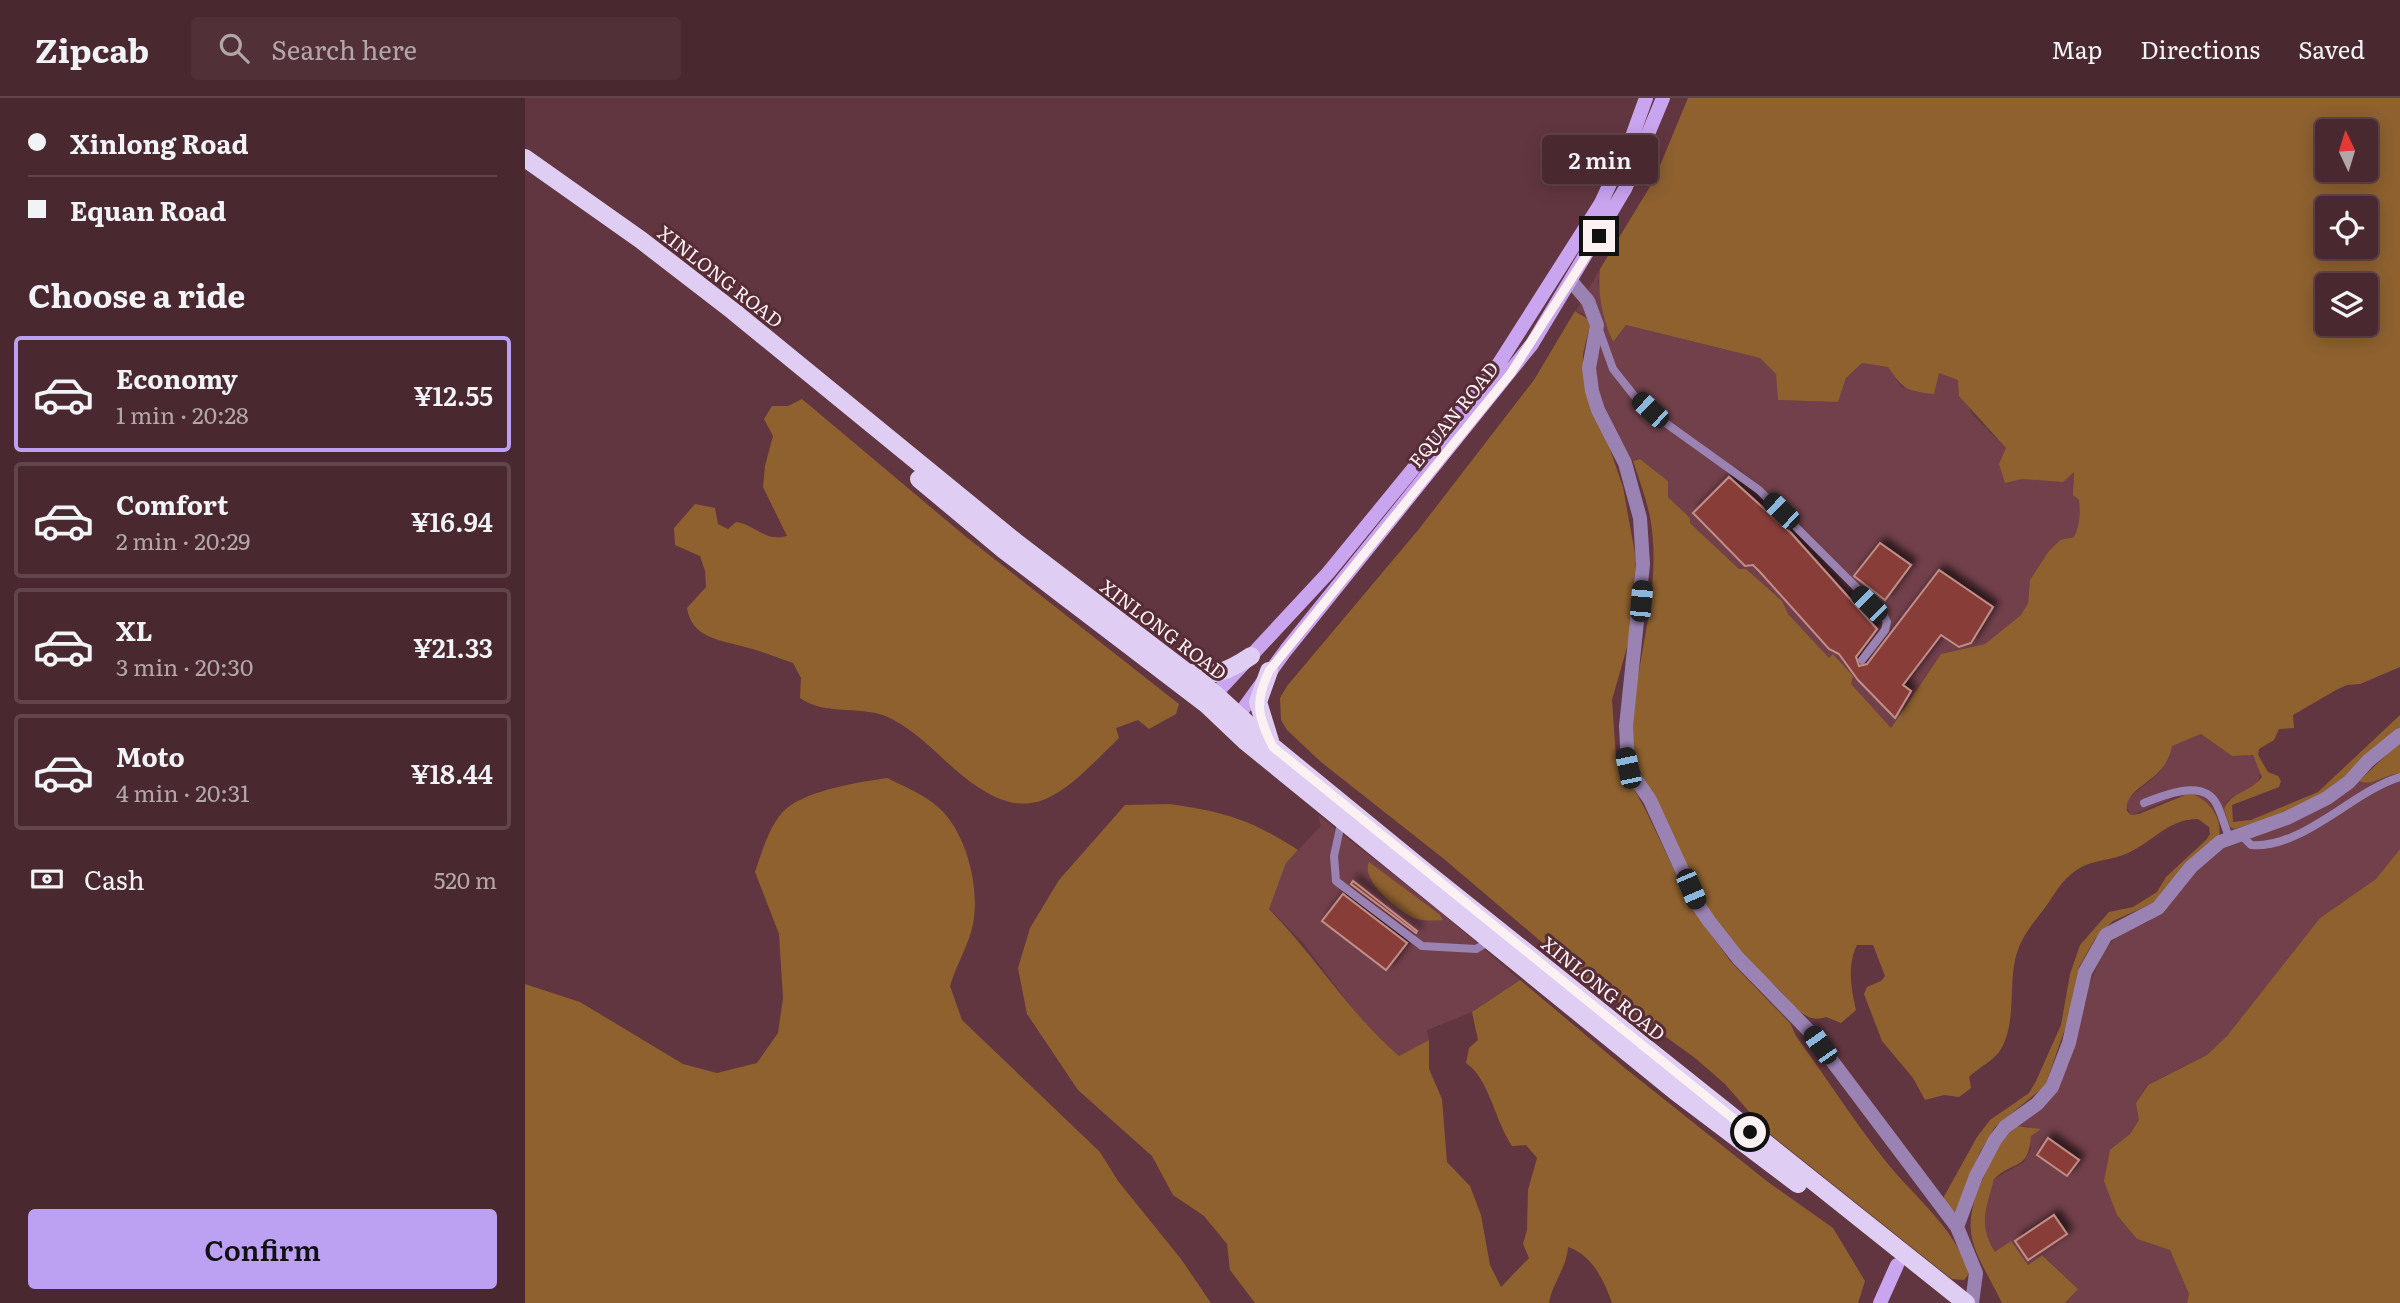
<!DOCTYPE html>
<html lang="en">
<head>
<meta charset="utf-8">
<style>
	:root { --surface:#4a2830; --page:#513038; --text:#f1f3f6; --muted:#b2a6ab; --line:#61444c; --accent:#bca0f2 }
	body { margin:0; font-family:Literata,serif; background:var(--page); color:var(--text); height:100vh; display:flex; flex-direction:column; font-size:26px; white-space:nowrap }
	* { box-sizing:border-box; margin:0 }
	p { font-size:23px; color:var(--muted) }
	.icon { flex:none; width:38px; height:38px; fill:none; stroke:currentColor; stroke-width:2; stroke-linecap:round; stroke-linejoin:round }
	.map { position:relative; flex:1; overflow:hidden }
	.sheet { display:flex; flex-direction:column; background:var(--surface); width:525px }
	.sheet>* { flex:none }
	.top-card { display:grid; align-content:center; height:154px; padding:0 28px; background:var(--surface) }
	.needle { width:46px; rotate:356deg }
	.fabs { position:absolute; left:1790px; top:21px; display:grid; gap:14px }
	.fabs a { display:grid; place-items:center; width:63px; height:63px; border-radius:7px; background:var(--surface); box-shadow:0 4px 18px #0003,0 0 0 2px var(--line); font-size:35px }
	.end { position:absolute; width:32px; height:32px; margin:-16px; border:9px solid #fbf0f2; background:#111; box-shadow:0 0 0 4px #111 }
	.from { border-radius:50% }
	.bubble { position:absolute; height:49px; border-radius:7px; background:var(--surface); box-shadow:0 4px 18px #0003,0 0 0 2px var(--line); font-size:23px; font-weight:600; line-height:49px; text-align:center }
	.car { position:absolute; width:21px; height:42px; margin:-21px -10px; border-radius:9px; box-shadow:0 0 5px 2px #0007; background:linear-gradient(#222 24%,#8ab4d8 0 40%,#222 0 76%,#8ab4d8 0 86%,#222 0) }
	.top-card b { display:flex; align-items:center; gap:24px; height:66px; font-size:26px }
	.top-card b+b { border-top:2px solid var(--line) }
	.top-card i { width:18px; height:18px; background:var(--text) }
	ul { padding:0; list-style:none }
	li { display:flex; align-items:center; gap:21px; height:116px; margin:0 14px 10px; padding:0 14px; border:4px solid var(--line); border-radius:7px }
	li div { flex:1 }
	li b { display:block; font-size:26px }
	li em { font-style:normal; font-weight:600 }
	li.on { border-color:var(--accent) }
	li>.icon { width:63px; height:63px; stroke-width:1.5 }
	h2 { padding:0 28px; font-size:32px; line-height:84px }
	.pay { display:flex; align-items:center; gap:18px; height:77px; padding:0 28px; font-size:26px }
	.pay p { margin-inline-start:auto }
	.cta { display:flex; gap:14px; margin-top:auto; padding:14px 28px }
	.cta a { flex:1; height:80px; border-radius:7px; background:var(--accent); color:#111; font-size:28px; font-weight:600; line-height:80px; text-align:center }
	header { display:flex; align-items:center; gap:42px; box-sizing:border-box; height:98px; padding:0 35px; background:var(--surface); border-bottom:2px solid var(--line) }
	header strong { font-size:33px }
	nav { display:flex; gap:38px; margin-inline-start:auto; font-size:24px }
	.search { width:490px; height:63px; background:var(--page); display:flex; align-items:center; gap:18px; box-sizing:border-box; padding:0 24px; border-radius:7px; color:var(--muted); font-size:26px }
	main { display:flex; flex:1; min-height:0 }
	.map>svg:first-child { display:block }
	.built { fill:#72404b }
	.green { fill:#8e612f; fill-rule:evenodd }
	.building { fill:#883d37; stroke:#c18e88; stroke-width:2; filter:url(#shadow) }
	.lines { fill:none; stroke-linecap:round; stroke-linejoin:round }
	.lane { stroke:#9a83b2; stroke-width:8 }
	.street { stroke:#9a83b2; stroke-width:14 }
	.secondary { stroke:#c9a4ef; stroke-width:14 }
	.primary { stroke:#dfcdf3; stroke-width:18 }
	.route { stroke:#fbf0f2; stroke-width:9 }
	.labels { text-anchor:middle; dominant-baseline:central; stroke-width:6; stroke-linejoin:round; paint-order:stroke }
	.street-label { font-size:19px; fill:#fbf0f2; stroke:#562c36 }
</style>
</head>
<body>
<header>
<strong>Zipcab</strong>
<div class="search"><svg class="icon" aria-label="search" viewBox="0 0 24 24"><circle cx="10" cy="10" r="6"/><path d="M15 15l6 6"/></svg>Search here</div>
<nav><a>Map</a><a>Directions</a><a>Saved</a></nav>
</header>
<main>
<section class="sheet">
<div class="top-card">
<b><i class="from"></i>Xinlong Road</b>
<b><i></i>Equan Road</b>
</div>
<h2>Choose a ride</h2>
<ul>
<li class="on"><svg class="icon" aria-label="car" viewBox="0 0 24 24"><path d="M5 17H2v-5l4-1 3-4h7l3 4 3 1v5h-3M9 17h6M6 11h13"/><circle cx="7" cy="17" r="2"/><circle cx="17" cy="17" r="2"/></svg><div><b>Economy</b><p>1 min · 20:28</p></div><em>¥12.55</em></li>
<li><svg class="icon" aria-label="car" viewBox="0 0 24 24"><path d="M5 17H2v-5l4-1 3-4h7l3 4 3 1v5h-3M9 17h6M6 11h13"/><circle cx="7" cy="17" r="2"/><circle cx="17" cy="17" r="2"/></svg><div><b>Comfort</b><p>2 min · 20:29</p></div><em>¥16.94</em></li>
<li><svg class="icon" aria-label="car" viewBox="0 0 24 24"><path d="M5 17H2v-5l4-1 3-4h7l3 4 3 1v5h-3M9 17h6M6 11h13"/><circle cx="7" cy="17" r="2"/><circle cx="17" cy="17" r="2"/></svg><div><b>XL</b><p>3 min · 20:30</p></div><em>¥21.33</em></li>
<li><svg class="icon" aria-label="car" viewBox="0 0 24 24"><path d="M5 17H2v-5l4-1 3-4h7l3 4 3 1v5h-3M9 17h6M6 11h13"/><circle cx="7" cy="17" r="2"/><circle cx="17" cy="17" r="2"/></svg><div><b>Moto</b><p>4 min · 20:31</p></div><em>¥18.44</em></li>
</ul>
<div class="pay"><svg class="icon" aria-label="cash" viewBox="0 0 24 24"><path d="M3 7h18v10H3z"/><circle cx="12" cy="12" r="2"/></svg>Cash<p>520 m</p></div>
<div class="cta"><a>Confirm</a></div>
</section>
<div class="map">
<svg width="1875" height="1205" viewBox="0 0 1875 1205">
	<defs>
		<filter id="shadow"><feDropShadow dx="5.5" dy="-5.5" stdDeviation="3.5" flood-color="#0009"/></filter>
	</defs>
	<rect width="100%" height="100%" fill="#623640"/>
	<path class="built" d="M1075 171 1073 184 1087 244 1101 227 1235 260 1251 276 1254 302 1313 304 1321 280 1337 265 1363 269 1377 290 1413 274 1433 281 1447 316 1481 350 1497 381 1538 384 1549 373 1548 387 1554 401V430L1549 439 1535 442 1523 454 1505 482 1503 505 1496 517 1460 546 1416 556 1366 630 1325 586 1328 578 1309 557 1304 560 1289 546 1263 516 1257 503 1214 471 1165 425V420L1143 399V383L1115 361 1108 363 1099 350 1073 301 1071 262 1075 252 1074 243 1059 216 1051 213Z
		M1676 636 1707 658 1727 657 1737 673 1732 685 1702 703 1699 711 1688 713 1685 707 1656 697 1606 717 1601 707 1604 700 1632 677 1645 659 1646 648Z
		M1864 675H1875V751L1851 781 1795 820 1702 938 1682 957 1622 987 1611 1005 1615 1022 1605 1036 1585 1053 1612 1141 1645 1152 1664 1196 1662 1205H1540L1553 1191 1518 1157 1503 1167 1470 1154 1460 1137 1458 1118 1469 1081 1499 1064 1506 1051 1504 1028H1492L1537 979 1544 966 1563 889 1580 851 1594 836 1623 824 1644 807 1660 782 1692 753 1834 683 1850 684Z
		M793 717 912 811 995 882 947 914 902 932 904 942 874 958 842 930 779 846 744 810 761 765 796 728Z"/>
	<path class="green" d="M1163 0H1875V569L1835 586 1822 587 1811 592 1768 617 1769 630 1754 631 1749 642 1734 651 1733 657 1743 674 1753 678 1756 683 1754 689 1707 707 1708 724 1726 722 1793 694 1875 617V631L1824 677 1774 711 1709 731 1705 729 1699 711C1705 695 1727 693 1737 679L1728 657 1707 658 1676 636 1647 648C1642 684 1598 688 1602 713L1606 717 1614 716 1665 695C1683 701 1698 719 1694 739L1633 803 1588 823 1570 841 1554 869 1542 925 1520 988 1470 1029 1455 1054 1430 1115 1416 1104 1452 1039 1465 1022 1504 995 1511 983 1536 927 1545 876 1555 847 1584 814 1608 809 1632 794 1641 779 1681 742 1685 736 1684 729 1673 721C1643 721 1629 743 1603 755 1586 763 1569 761 1553 771 1536 782 1530 796 1519 811 1506 828 1495 840 1490 862 1484 890 1491 925 1476 951 1471 961 1453 970 1444 979L1446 990 1434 999 1419 997 1400 1002 1388 980 1357 943 1339 896 1342 889 1356 883 1360 878 1348 847H1332C1322 868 1326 890 1331 912L1316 925 1301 919C1277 928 1264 899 1247 885 1223 865 1197 837 1181 809 1169 789 1106 660 1106 646 1107 571 1139 494 1125 419 1121 400 1114 381 1108 363L1115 361 1143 383V399L1165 420V425L1214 471H1221L1257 503 1263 516 1304 560 1308 556 1328 578 1326 586 1366 630 1416 556 1460 546 1496 517 1503 505 1505 482 1523 454 1535 442 1549 439C1555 428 1555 415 1554 402L1548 397 1549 374 1538 384 1497 381 1480 385 1474 366 1481 350 1434 298 1433 282 1414 275 1409 296C1381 293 1378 291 1363 269L1337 265 1321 280 1313 304 1253 302 1251 276 1235 260 1101 227 1088 244C1078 222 1072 195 1075 171L1129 82ZM1802 33H1841V72H1802ZM1802 110H1841V149H1802ZM1802 187H1841V226H1802Z
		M1050 213 1066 223 1058 256V273L1098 389 1111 461 1104 542 1087 602 1091 659 1120 711 1169 813 1206 864 1265 925 1271 938C1301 979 1328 1022 1359 1061 1390 1101 1429 1127 1444 1176L1439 1182 1427 1181 1414 1171 1240 1032 1200 986 1170 960 1053 875 919 761 796 664 762 632 756 622 755 600 762 588 894 431 1009 282Z
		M277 301 440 438 654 606 651 616 624 631 613 622 591 630 594 640C531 702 503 737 425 667 406 650 390 633 367 621 339 606 302 619 275 600L276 580 268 565C251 559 233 552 216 548 191 541 167 539 162 510L181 489 180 473 175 458 150 447 149 430 170 406 190 410 193 426 203 431 211 424C231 427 239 444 262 438L238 389 240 368 248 338 239 321 247 308H263Z
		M1875 644V675C1860 676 1848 689 1834 683Z
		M362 680C380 689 399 696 414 710 442 735 455 791 448 826 444 847 431 867 425 888L437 922 575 1054 593 1083 656 1161 686 1205H0V886L55 904 158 966 192 975 232 965 253 935 258 900 254 836 230 774C237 754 245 724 262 710 284 692 335 684 362 680Z
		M645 706C700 714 727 722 773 752L761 765 744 811C790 858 824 915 874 958L904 942V971L917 1001 922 1064 945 1088 956 1117 965 1167 976 1189 1004 1160 998 1146 1002 1132 1003 1092 1012 1060 1001 1047 987 1048C970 1023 964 980 941 965L944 950 953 942 947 914 995 882 1101 971 1243 1084 1308 1130 1340 1183 1333 1205H1087C1079 1182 1067 1157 1043 1149 1042 1169 1027 1186 1024 1205H730L705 1172 702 1146 679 1118 648 1097 627 1058 553 992 502 916 493 870 505 830 534 782 600 707Z
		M1875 751V1205H1662L1664 1196 1645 1152 1612 1141 1592 1117 1579 1083 1585 1052 1605 1036 1614 1022 1611 1005 1623 987 1682 957 1702 938 1795 820 1851 781Z
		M844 764 914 816 918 822C910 823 897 823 889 820 873 813 835 782 844 764Z
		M1492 1028 1516 1031 1506 1038C1504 1073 1488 1062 1469 1081 1462 1109 1452 1126 1470 1154L1486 1143 1503 1167 1517 1157 1553 1191 1540 1205H1477C1450 1150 1432 1138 1459 1078 1467 1059 1476 1041 1492 1028Z"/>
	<path class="building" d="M1204 379 1266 435 1352 531 1331 559 1334 568 1342 566 1414 472 1468 509 1446 545 1434 549 1416 537 1378 587 1386 593 1370 620 1333 582 1314 556 1304 551 1235 474 1228 467 1220 468 1168 415Z
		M1355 445 1386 467 1360 502 1329 478Z
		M828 783 892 833 891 835 826 786Z
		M818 796 882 845 861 872 797 823Z
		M1523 1040 1554 1062 1542 1078 1512 1057Z
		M1529 1117 1542 1136 1503 1162 1490 1143Z"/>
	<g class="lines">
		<path class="lane" d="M1073 229 1088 271 1111 300 1135 321 1234 392 1358 516 1362 524 1360 532 1337 562
			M1619 705C1640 697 1679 680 1692 707 1697 717 1700 729 1704 739
			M817 721 809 758 811 783 897 848 951 851 965 843
			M1715 736 1726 747C1778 751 1828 693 1875 679"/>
		<path class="street" d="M1046 183 1063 203 1072 227 1064 270 1067 293 1073 312 1100 365 1115 420 1118 466 1101 628 1103 670 1125 702 1173 807 1184 823 1213 860 1286 935 1432 1129
			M1447 1205 1451 1175 1432 1129 1451 1078 1470 1042 1480 1029 1512 1006 1527 989 1544 945 1560 874 1581 837 1633 810 1666 769 1695 744 1762 720 1802 700 1824 684 1843 663 1875 637"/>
		<path class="secondary" d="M683 604 803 475 973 267 1076 105 1108 36 1121 0
			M708 625 761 552 1007 246 1100 91 1138 0
			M1355 1205 1372 1167"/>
		<path class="primary" d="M0 60 116 142 208 213 492 445 690 596 748 649 902 775 1441 1205
			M394 381 479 452 681 606 720 643 1150 993 1273 1086
			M744 573 733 604 745 643
			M661 574C687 581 705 572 726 558"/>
	</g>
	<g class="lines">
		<path class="route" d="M1074 138 986 275 744 573C729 605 733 619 748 649L1225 1034"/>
	</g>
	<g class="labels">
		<g class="street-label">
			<text transform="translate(196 178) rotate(38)">XINLONG ROAD</text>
			<text transform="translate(928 316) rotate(-51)">EQUAN ROAD</text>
			<text transform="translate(639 531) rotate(37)">XINLONG ROAD</text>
			<text transform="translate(1079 890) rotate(39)">XINLONG ROAD</text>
		</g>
	</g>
</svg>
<div class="fabs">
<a><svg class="needle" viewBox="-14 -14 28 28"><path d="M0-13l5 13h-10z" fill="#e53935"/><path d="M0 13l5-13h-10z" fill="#b2a6ab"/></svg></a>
<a><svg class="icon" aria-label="locate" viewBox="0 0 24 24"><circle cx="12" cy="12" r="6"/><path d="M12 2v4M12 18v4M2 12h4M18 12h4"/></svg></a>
<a><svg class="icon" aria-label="layers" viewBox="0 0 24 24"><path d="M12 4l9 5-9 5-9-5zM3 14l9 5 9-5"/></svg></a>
</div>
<i class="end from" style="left:1225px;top:1034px"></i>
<i class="end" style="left:1074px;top:138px"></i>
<div class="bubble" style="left:1017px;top:37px;width:116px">2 min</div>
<i class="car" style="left:1125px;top:312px;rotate:313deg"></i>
<i class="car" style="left:1256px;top:413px;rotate:314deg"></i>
<i class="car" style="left:1116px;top:503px;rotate:5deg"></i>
<i class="car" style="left:1344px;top:506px;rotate:315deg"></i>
<i class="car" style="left:1103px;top:670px;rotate:348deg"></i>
<i class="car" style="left:1166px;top:791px;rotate:157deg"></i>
<i class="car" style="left:1295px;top:947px;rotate:325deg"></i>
</div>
</main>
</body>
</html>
